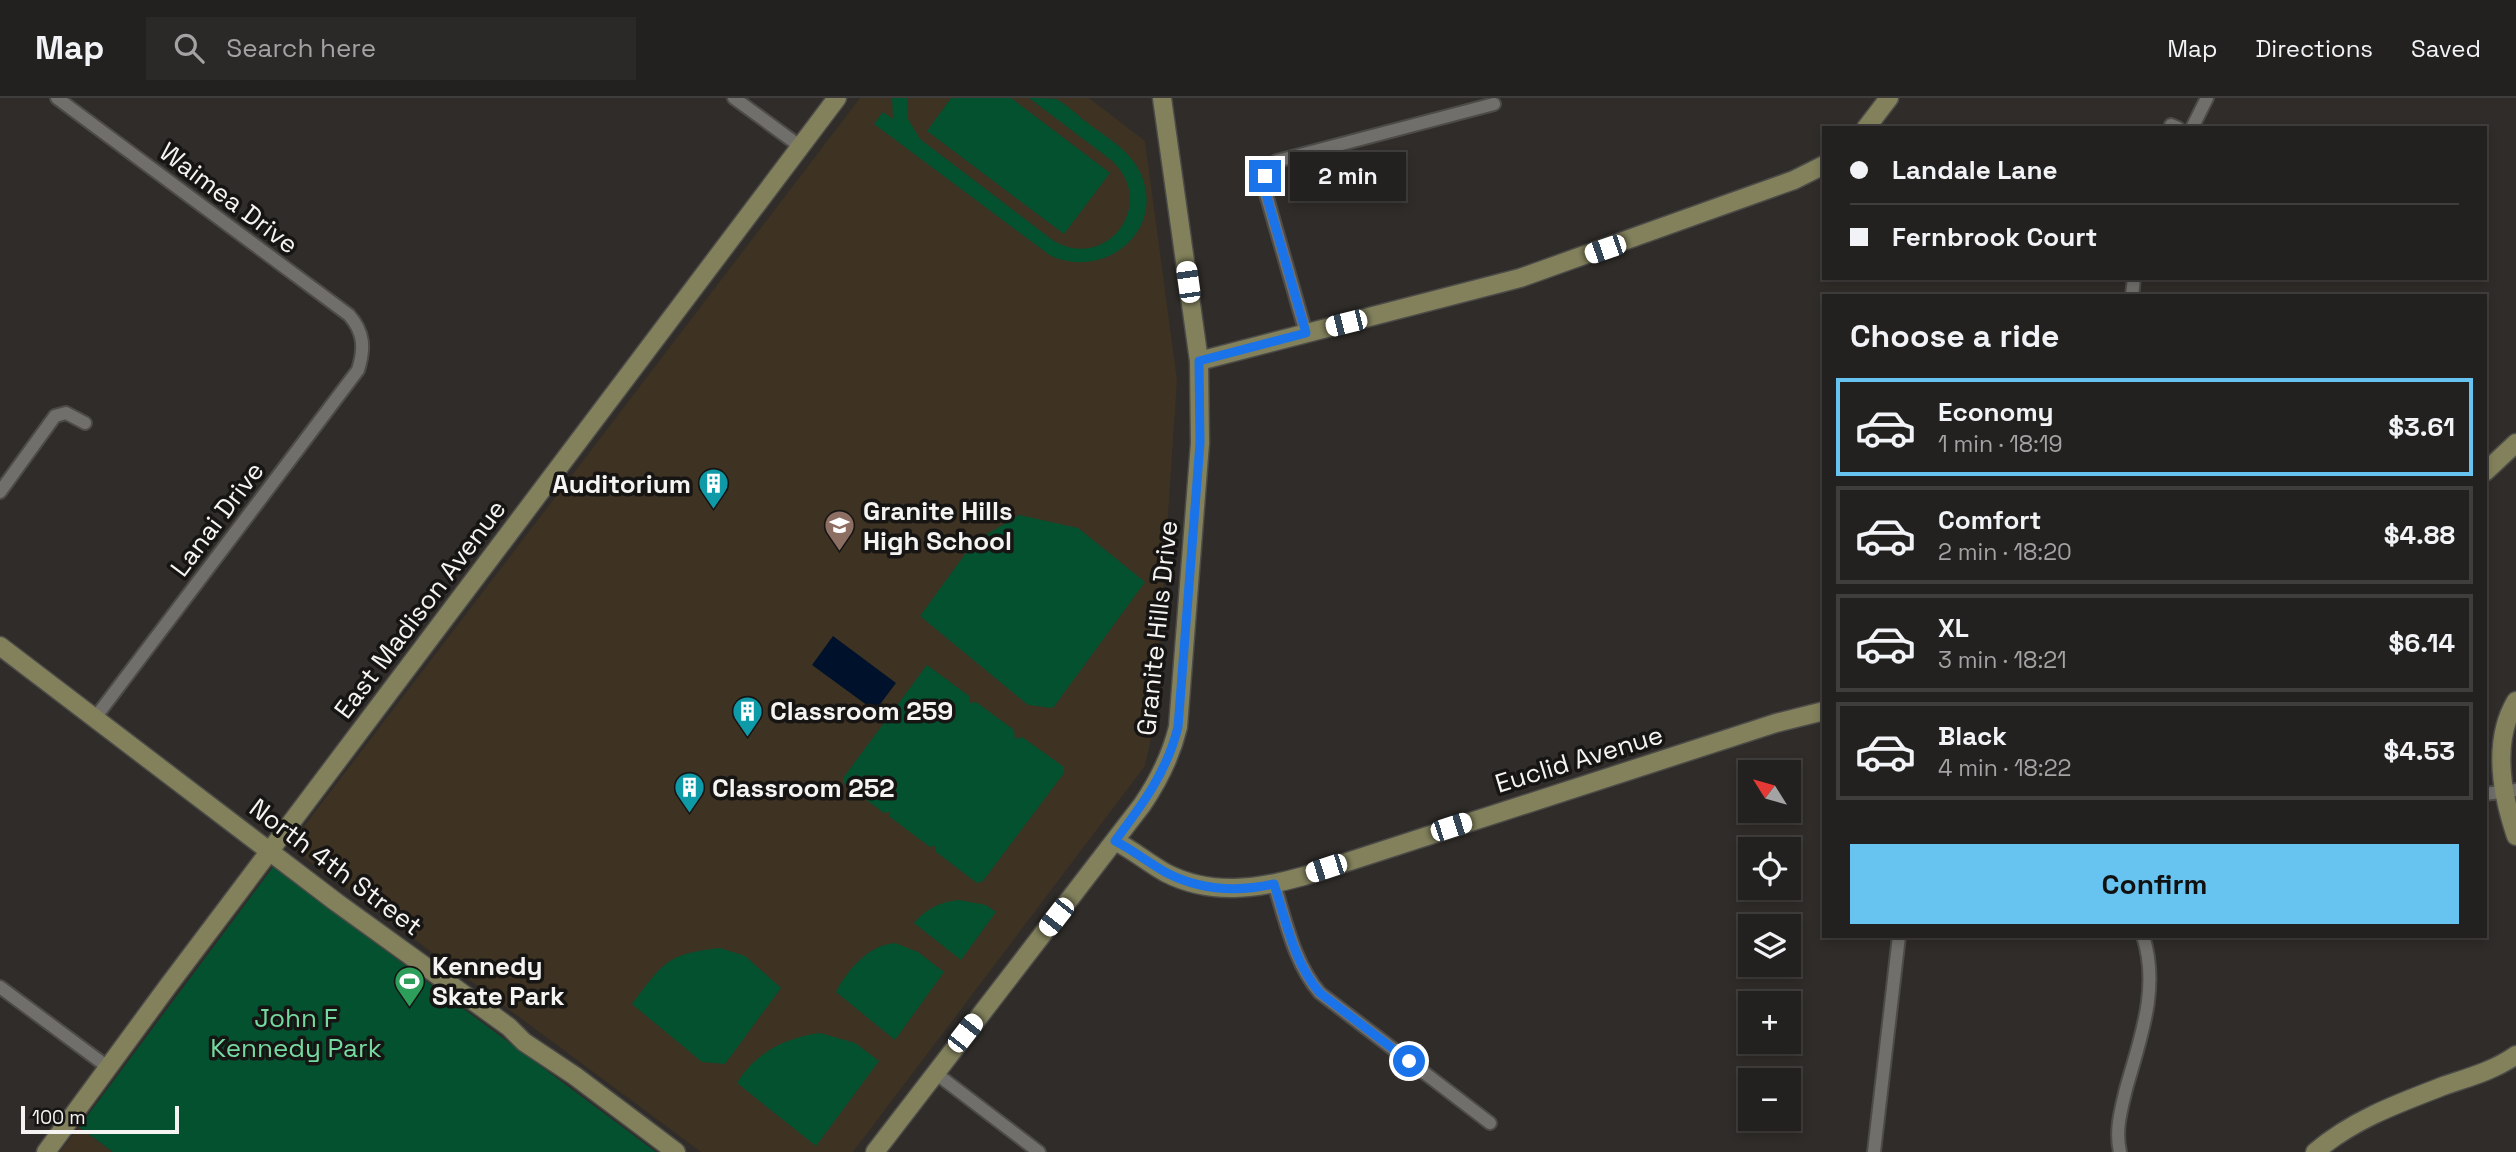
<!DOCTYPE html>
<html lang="en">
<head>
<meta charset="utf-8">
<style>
	:root { --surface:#23211f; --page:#2b2928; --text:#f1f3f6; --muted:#a3a3a4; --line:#403e3d; --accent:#67c4f0 }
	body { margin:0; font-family:"Space Grotesk",sans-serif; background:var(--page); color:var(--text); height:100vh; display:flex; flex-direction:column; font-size:26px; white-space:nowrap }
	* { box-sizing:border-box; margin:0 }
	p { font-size:23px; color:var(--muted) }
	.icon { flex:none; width:38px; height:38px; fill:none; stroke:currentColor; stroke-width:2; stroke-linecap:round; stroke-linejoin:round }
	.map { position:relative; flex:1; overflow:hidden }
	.details { position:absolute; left:1822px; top:196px; width:665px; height:644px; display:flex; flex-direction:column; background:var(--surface); border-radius:0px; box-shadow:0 4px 10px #0003,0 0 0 2px var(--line) }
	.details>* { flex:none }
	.top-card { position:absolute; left:1822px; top:28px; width:665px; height:154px; border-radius:0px; box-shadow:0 4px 10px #0003,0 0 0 2px var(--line); display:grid; align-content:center; height:154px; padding:0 28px; background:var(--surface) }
	.needle { width:46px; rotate:307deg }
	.controls { position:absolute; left:1738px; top:662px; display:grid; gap:14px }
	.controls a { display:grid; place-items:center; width:63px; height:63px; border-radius:0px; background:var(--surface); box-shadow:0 4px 10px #0003,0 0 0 2px var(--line); font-size:35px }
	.scale { position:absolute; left:21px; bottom:18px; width:158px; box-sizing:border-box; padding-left:7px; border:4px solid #f5f4f2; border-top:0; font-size:19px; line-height:24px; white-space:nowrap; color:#f5f4f2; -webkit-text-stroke:5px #161514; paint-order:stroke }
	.end { position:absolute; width:32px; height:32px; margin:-16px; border:9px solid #1a73e8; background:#fff; box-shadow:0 0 0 4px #fff }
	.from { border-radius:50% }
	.bubble { position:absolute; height:49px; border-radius:0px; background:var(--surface); box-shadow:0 4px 10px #0003,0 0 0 2px var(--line); font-size:23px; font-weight:600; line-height:49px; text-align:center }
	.car { position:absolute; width:21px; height:42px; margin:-21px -10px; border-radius:9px; box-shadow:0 0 5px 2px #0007; background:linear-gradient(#fff 24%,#345 0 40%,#fff 0 76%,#345 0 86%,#fff 0) }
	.top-card b { display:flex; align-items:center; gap:24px; height:66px; font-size:26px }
	.top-card b+b { border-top:2px solid var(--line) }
	.top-card i { width:18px; height:18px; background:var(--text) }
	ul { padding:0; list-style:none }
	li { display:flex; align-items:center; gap:21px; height:98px; margin:0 14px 10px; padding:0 14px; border:4px solid var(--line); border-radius:0px }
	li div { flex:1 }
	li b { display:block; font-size:26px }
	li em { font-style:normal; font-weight:600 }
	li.on { border-color:var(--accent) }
	li>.icon { width:63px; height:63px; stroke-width:1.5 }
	h2 { padding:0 28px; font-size:32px; line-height:84px }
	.action { display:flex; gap:14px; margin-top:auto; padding:14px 28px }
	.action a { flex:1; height:80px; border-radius:0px; background:var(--accent); color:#111; font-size:28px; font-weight:600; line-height:80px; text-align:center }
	header { display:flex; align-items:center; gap:42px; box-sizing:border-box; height:98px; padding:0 35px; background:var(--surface); border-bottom:2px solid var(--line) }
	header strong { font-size:33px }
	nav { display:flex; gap:38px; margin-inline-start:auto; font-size:24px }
	.search { width:490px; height:63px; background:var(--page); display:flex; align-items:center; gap:18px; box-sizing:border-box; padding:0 24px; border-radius:0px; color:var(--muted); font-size:26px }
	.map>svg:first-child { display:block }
	.education { fill:#3e3223 }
	.green { fill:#04512f }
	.water { fill:#00122b }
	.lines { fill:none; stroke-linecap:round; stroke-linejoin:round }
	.street-casing { stroke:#4c4b48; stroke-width:16 }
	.secondary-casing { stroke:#4c4b48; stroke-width:21 }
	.street { stroke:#716f6b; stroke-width:12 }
	.secondary { stroke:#82815c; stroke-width:18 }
	.route { stroke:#1a73e8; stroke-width:9 }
	.labels { text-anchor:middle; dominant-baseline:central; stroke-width:7; stroke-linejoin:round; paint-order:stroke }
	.street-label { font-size:26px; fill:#f5f4f2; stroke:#161514 }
	.poi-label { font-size:26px; font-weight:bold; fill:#f5f4f2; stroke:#161514; text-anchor:start }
	.park-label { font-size:26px; fill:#75daa0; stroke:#161514 }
</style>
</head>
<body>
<header>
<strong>Map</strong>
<div class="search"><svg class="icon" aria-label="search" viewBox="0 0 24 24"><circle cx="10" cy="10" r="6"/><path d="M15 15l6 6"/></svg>Search here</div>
<nav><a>Map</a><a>Directions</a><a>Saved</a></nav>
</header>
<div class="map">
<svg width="2516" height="1054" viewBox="0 0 2516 1054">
	<rect width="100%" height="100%" fill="#2f2c29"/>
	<path class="education" d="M860 0H1089L1145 43 1177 282 1154 628 1145 668 853 1054H701L289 748Z
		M79 1029 113 1054H60Z"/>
	<path class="green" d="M892 0H907L908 21 920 41 1051 141C1105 177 1160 105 1111 62L1029 0C1037 0 1049 0 1056 1 1068 7 1079 19 1090 27 1108 40 1130 53 1140 74 1167 132 1106 182 1051 158L874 26 883 14 893 21Z
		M951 0H1011L1110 75 1064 136 927 33Z
		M1019 417 1078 430 1145 484 1053 610 1028 607 920 518 974 444Z
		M927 567 969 598 970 605 976 604 1014 632 1015 641 1022 639 1064 669V675L983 783 977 785 936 754V748L930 749 890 719 889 714 884 715 843 685V680Z
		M273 769 656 1054H113L79 1029Z
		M959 802 986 807 996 814 961 862 914 825C927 810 940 804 959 802Z
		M895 845 918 854 944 874 895 942 836 894C848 871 869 847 895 845Z
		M720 850 745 858 781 890 725 966 702 964 632 906C664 865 665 856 720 850Z
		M820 935 855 945 879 963 816 1048 737 985C756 954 785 940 820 935Z"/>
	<path class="water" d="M833 538 896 585 875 613 812 567Z"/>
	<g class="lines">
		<defs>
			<path id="street" d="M57 0 349 217C364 234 365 250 358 272L95 620
				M734 0 801 49
				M2171 27 2178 30
				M2192 30 2207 0
				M2132 198 2134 180
				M1306 235 1264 89C1264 78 1268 70 1277 63L1494 6
				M0 394 55 318 66 315 85 325
				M2485 696 2516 692
				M1274 786C1286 823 1294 865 1320 895L1490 1025
				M0 889 109 970
				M934 974 1039 1054
				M1874 1054 1899 838
				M2120 1054C2115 1032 2121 1012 2126 991 2140 941 2160 890 2143 838"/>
			<path id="secondary" d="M1866 30 1889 0
				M1199 263 1520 180 1794 82 1824 67
				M2485 374 2516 345
				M0 548 336 804 509 929 524 944 575 978 676 1054
				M2516 603C2492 643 2502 697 2516 738
				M1115 743C1133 752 1148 765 1166 775 1211 798 1258 791 1304 778L1776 625 1824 613
				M46 1054 168 888 837 0
				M875 1054 1142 707C1159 682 1171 658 1178 629L1200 345 1199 263 1162 0
				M2315 1054C2354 1021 2399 1005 2446 987 2470 979 2495 972 2516 957"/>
		</defs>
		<use href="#street" class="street-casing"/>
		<use href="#secondary" class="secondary-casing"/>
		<use href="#street" class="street"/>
		<use href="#secondary" class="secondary"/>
	</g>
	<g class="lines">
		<path class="route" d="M1265 78 1264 89 1306 235 1199 263 1200 345 1178 629C1167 674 1142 707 1115 743 1133 752 1149 765 1167 775 1200 792 1238 794 1274 786 1286 823 1294 865 1320 895L1409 963"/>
	</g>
	<defs>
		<symbol id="building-pin" viewBox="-11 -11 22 30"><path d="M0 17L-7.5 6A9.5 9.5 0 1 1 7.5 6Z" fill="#0f9aa8" stroke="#161514"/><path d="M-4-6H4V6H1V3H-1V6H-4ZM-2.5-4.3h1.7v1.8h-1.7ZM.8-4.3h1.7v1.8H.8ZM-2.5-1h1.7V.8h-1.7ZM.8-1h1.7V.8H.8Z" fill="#fff"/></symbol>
		<symbol id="school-pin" viewBox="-11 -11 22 30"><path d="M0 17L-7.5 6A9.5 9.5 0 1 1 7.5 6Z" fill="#8d6e63" stroke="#161514"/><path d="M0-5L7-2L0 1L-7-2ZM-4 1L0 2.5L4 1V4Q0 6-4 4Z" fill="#fff"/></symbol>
		<symbol id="stadium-pin" viewBox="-11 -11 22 30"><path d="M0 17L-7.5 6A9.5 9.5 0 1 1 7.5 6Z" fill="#2e9e5b" stroke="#161514"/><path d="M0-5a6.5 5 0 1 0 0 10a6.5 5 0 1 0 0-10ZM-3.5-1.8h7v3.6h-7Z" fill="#fff"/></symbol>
	</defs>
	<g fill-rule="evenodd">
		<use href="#building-pin" x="696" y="368" width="35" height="47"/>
		<use href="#school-pin" x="822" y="410" width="35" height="47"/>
		<use href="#building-pin" x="730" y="596" width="35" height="47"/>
		<use href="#building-pin" x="672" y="672" width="35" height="47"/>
		<use href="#stadium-pin" x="392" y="866" width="35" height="47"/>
	</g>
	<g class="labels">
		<g class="street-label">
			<text transform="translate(229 100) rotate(37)">Waimea Drive</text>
			<text transform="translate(217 421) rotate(-53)">Lanai Drive</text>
			<text transform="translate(420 511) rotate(-53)">East Madison Avenue</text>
			<text transform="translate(1157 530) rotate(-84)">Granite Hills Drive</text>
			<text transform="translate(1579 661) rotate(-17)">Euclid Avenue</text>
			<text transform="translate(336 769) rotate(37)">North 4th Street</text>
		</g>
		<g class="poi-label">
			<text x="691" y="386" text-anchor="end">Auditorium</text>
			<text x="863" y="413">Granite Hills<tspan x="863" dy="30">High School</tspan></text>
			<text x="770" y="613">Classroom 259</text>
			<text x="712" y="690">Classroom 252</text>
			<text x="432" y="868">Kennedy<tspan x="432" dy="30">Skate Park</tspan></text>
		</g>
		<g class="park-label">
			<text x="296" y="920">John F<tspan x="296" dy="30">Kennedy Park</tspan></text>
		</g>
	</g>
</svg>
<div class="controls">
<a><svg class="needle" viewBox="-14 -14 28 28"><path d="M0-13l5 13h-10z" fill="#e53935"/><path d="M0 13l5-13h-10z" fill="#a3a3a4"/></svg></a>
<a><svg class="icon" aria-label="locate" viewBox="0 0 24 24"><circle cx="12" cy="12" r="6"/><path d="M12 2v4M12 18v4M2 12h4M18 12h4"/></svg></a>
<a><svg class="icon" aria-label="layers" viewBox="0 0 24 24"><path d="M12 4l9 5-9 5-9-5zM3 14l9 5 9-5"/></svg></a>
<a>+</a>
<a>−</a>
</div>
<div class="scale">100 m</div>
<i class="end from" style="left:1409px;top:963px"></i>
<i class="end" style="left:1265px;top:78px"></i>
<div class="bubble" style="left:1290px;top:54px;width:116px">2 min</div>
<i class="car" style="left:1605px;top:151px;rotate:251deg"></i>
<i class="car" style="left:1188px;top:184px;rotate:352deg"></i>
<i class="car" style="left:1346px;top:225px;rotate:256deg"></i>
<i class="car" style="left:1451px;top:729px;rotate:72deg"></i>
<i class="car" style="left:1326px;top:770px;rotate:252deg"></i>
<i class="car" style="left:1056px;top:819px;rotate:218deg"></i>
<i class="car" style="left:965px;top:935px;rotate:38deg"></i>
<div class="top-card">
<b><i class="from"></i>Landale Lane</b>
<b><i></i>Fernbrook Court</b>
</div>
<section class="details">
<h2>Choose a ride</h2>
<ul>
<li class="on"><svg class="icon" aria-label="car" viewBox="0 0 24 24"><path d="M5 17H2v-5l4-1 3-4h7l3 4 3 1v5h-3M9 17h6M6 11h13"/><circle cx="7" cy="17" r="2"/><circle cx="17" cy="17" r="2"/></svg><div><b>Economy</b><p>1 min · 18:19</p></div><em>$3.61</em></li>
<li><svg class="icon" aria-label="car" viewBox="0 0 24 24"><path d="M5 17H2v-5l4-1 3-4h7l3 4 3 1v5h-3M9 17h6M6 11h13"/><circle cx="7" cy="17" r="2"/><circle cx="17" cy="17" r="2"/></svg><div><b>Comfort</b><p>2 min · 18:20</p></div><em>$4.88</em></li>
<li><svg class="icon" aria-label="car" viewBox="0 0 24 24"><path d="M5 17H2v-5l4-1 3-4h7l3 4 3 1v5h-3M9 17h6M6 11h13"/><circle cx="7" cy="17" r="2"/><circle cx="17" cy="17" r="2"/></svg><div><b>XL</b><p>3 min · 18:21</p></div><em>$6.14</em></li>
<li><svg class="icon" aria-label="car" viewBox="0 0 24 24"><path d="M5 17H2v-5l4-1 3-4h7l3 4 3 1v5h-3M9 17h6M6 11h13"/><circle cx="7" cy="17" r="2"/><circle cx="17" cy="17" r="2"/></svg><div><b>Black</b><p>4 min · 18:22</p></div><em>$4.53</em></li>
</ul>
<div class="action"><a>Confirm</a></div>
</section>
</div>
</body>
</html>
